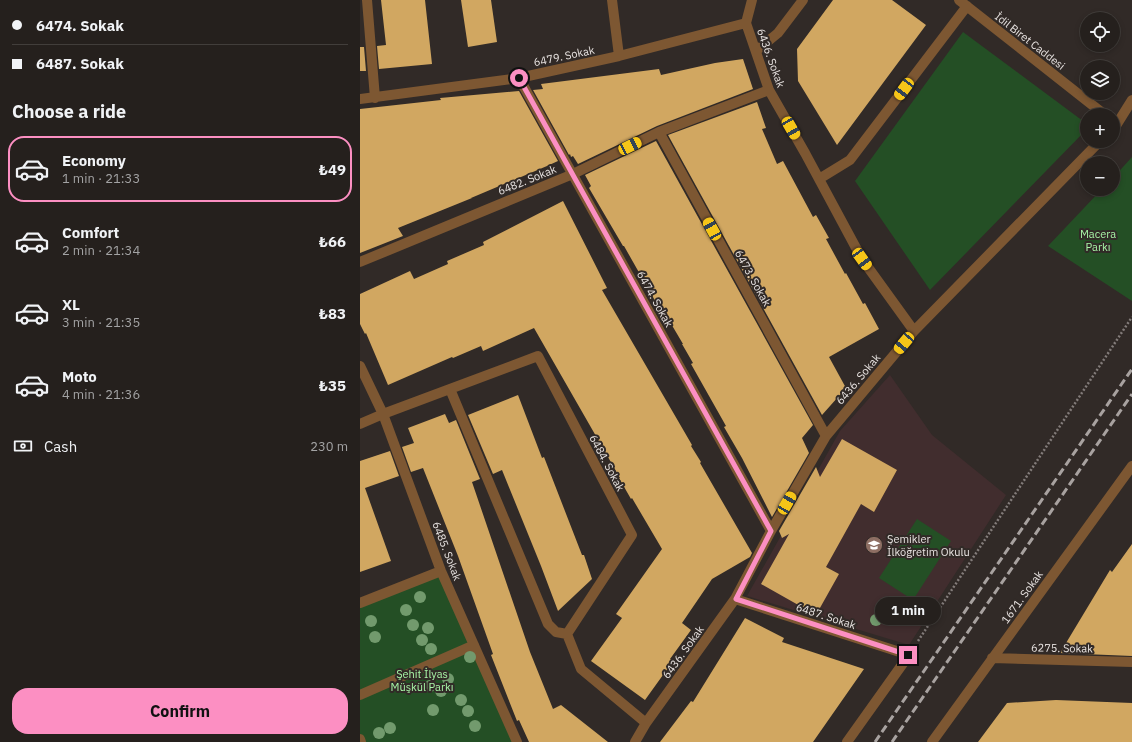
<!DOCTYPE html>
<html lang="en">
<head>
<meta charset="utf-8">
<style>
	:root { --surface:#25201d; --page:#2d2826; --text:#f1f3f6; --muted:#a3a3a4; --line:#423e3b; --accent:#fc8fc2 }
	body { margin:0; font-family:"IBM Plex Sans",sans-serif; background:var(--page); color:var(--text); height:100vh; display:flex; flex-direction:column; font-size:15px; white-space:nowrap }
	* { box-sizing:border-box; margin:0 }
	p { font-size:13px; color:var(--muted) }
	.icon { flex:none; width:22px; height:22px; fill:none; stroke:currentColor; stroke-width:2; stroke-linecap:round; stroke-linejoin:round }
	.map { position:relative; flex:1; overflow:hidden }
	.side { display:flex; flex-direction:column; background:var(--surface); width:360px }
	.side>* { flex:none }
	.guide { display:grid; align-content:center; height:88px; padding:0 12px; background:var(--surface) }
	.controls { position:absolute; left:720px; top:12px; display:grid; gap:8px }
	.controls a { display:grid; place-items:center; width:40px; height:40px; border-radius:50%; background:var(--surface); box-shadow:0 2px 6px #0003,0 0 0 1px var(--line); font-size:20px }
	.end { position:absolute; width:18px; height:18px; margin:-9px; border:5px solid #fc8fc2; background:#111; box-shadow:0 0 0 2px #111 }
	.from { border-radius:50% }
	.bubble { position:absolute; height:28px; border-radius:14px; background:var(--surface); box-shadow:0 2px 6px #0003,0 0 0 1px var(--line); font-size:13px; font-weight:800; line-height:28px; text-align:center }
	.car { position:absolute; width:12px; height:24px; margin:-12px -6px; border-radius:5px; box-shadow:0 0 3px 1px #0007; background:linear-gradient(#f5c518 24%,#345 0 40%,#f5c518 0 76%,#345 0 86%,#f5c518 0) }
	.guide b { display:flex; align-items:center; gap:14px; height:38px; font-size:15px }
	.guide b+b { border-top:1px solid var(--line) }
	.guide i { width:10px; height:10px; background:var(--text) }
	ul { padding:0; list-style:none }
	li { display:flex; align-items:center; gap:12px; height:66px; margin:0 8px 6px; padding:0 4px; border:2px solid transparent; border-radius:16px }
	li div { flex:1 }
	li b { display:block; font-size:15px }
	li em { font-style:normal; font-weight:800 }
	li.on { border-color:var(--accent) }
	li>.icon { width:36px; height:36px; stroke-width:1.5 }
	h2 { padding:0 12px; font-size:18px; line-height:48px }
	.pay { display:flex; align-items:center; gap:10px; height:44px; padding:0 12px; font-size:15px }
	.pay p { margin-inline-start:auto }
	.primary-button { display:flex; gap:8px; margin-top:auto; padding:8px 12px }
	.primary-button a { flex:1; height:46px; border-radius:16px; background:var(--accent); color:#111; font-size:16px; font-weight:800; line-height:46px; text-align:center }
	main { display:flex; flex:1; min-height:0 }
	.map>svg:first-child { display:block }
	.education { fill:#412d2e }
	.green { fill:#244f25 }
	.building { fill:#d1a761 }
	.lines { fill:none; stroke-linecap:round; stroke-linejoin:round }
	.path { stroke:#837c7a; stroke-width:2.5; stroke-dasharray:2 2; stroke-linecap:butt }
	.minor { stroke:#7d5732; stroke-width:10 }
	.rail { stroke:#a8a2a0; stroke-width:3; stroke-dasharray:8 4; stroke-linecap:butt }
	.tree { fill:#729a6d }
	.route { stroke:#fc8fc2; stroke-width:5 }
	.labels { text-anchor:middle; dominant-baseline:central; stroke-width:4; stroke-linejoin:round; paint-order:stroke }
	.street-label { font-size:11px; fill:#e8e3e1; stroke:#312a27 }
	.park-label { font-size:11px; fill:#a8f6a7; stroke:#312a27 }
	.poi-label { font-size:11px; fill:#e8e3e1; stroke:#312a27; text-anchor:start }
</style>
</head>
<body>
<main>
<section class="side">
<div class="guide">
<b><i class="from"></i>6474. Sokak</b>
<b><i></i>6487. Sokak</b>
</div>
<h2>Choose a ride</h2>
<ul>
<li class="on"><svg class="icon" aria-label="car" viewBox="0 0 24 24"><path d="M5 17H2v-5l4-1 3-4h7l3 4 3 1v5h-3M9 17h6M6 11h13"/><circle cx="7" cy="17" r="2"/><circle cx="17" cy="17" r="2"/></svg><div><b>Economy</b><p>1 min · 21:33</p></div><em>₺49</em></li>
<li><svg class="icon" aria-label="car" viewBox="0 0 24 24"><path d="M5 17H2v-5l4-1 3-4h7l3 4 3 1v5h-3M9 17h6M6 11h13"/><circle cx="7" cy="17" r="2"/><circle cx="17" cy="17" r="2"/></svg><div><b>Comfort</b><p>2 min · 21:34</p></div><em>₺66</em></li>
<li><svg class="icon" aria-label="car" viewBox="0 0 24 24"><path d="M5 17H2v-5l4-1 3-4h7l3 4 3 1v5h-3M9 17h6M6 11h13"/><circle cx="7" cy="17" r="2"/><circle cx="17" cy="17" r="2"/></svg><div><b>XL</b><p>3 min · 21:35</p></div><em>₺83</em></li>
<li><svg class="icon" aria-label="car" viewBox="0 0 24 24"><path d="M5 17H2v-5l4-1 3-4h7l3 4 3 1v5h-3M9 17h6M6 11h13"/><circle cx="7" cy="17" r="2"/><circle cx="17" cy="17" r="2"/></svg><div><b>Moto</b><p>4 min · 21:36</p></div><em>₺35</em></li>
</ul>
<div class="pay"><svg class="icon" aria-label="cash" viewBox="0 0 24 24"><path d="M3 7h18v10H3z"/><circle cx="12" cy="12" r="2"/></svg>Cash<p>230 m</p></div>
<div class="primary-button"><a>Confirm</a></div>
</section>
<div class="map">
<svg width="772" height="742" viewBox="0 0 772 742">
	<rect width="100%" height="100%" fill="#312a27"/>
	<path class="education" d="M530 375 572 435 646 495 549 645 387 596 480 431Z"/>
	<path class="green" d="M603 32 727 124V129L570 290 495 181Z
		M772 157V301L688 246 742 189H753V178Z
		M557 519 591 541 553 600 519 578Z
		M81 571 157 742H0V603Z"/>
	<path class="building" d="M21 0H65L72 64 19 69 17 46 26 45Z
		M101 0H131L137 42 108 47Z
		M473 0H532L566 25 477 145 438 81 437 49Z
		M0 47H4L6 71H0Z
		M383 59 393 89 297 126 218 164 213 156 211 157 210 154 209 155 173 90 183 89 181 84 299 69 301 75 355 63Z
		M159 91 198 161 187 166 111 198H112L38 228 43 236 0 253V109L81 100 80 98Z
		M397 102 406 128 402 129 417 164 423 161 453 217 456 215 469 238 466 239 485 274 486 273 503 304 505 303 519 329 469 357 486 388 462 415 308 135Z
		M296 141 453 425 442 438 449 453 412 517 382 458 364 427 366 426 331 364 333 363 322 344H323L300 305 298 306 264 246H263L229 188 231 186 225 175Z
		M203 201 247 288 242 290 332 445 331 446 341 462 340 463 392 553 390 557 352 579 322 623 331 630 310 659 313 661 285 700 231 661 262 618 256 614 302 549 272 498 271 499 259 478H260L174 328 123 351 121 346 93 358 92 357 28 385 6 333 5 334 0 324V294L50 271 54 279 88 264 87 261 124 245 123 242Z
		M158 395 182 458 184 457 222 555H224L232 579 198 611 181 566 142 470 133 474 108 415Z
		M85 414 89 423 96 420 120 479 112 482 170 652 193 709 201 705 248 742H169L159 720 157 721 131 655 133 654 98 556 63 468 51 472 42 447 54 443 48 428Z
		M482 439 537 470 514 512 501 504 466 567 479 574 456 615 401 584 429 534 422 538 419 531 456 467 460 477Z
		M30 451 39 476 5 488 31 561 0 572V461Z
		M772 544V656L700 653 750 570 752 572Z
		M385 618 424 638 422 642 504 669 453 742H300L331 701 333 702Z
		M696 700 772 703V742H618L647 703Z"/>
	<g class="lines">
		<path class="path" d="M558 641 772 317"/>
		<path class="minor" d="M7 0 15 98
			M252 0 259 56
			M599 0 745 115
			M396 51 418 33 443 0
			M159 78 411 531
			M0 99 159 78 259 56 386 23
			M753 128 757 124 772 100
			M299 132 466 436
			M459 179 490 160 607 6
			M0 262 213 174 299 132 409 90
			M554 331 740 141
			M0 366 23 414 81 571 157 742
			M90 389 188 624 196 632 207 634
			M0 424 23 414 178 356 272 535 207 634 221 669 286 723
			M375 599 549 655 487 742
			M0 603 81 571
			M632 658 772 662
			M0 695 114 645
			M0 739 1 742
			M275 742 286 723 375 599 411 531 466 436 554 331 502 259 445 153 409 90 386 23 392 0
			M572 742 772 466"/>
		<path class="rail" d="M515 742 772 369
			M532 742 772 394"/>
	</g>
	<g class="tree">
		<circle cx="60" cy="597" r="6"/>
		<circle cx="46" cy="610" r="6"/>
		<circle cx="516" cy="620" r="6"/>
		<circle cx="11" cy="621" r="6"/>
		<circle cx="53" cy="625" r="6"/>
		<circle cx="68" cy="628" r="6"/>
		<circle cx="15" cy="637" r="6"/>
		<circle cx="62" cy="640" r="6"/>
		<circle cx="71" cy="649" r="6"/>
		<circle cx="110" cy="657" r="6"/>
		<circle cx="88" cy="679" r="6"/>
		<circle cx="70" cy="686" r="6"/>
		<circle cx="81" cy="691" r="6"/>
		<circle cx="101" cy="700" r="6"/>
		<circle cx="73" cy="710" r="6"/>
		<circle cx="108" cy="711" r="6"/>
		<circle cx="115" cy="726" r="6"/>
		<circle cx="30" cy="728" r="6"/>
		<circle cx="19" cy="733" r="6"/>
	</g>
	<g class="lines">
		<path class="route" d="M159 78 411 531 376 599 548 655"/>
	</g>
	<defs>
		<symbol id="school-disc" viewBox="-11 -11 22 22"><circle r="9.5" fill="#8d6e63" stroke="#312a27"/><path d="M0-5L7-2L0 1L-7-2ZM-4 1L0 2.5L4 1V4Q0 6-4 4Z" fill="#fff"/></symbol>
	</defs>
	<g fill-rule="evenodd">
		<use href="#school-disc" x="504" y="535" width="20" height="20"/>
	</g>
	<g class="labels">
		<g class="street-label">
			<text transform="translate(670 41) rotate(38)">İdil Biret Caddesi</text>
			<text transform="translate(204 56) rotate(-12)">6479. Sokak</text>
			<text transform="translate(411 58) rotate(70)">6436. Sokak</text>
			<text transform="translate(167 180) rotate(-22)">6482. Sokak</text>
			<text transform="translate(393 278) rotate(61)">6473. Sokak</text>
			<text transform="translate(295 299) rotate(61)">6474. Sokak</text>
			<text transform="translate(498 379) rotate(-50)">6436. Sokak</text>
			<text transform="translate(247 463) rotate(62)">6484. Sokak</text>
			<text transform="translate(87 551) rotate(69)">6485. Sokak</text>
			<text transform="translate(662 597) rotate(-54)">1671. Sokak</text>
			<text transform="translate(466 616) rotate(18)">6487. Sokak</text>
			<text transform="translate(702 648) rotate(1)">6275. Sokak</text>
			<text transform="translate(323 652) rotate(-54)">6436. Sokak</text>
		</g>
		<g class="park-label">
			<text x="738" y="234">Macera<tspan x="738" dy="13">Parkı</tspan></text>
			<text x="62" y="674">Şehit İlyas<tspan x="62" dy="13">Müşkül Parkı</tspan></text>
		</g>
		<g class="poi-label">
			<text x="527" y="539">Şemikler<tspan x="527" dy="13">İlköğretim Okulu</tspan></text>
		</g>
	</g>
</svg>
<div class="controls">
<a><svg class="icon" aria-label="locate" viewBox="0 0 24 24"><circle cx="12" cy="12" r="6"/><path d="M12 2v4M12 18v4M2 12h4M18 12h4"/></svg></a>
<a><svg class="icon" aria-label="layers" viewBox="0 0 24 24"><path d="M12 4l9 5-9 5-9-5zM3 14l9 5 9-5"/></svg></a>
<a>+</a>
<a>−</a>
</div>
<i class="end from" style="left:159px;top:78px"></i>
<i class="end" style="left:548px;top:655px"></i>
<div class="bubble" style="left:515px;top:597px;width:66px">1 min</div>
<i class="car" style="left:544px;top:89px;rotate:217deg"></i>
<i class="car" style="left:431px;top:128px;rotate:150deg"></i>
<i class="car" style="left:270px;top:146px;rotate:64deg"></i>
<i class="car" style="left:352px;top:229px;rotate:331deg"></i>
<i class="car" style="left:502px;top:259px;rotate:144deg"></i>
<i class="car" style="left:544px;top:343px;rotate:220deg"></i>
<i class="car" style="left:427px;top:503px;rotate:30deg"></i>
</div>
</main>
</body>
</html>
